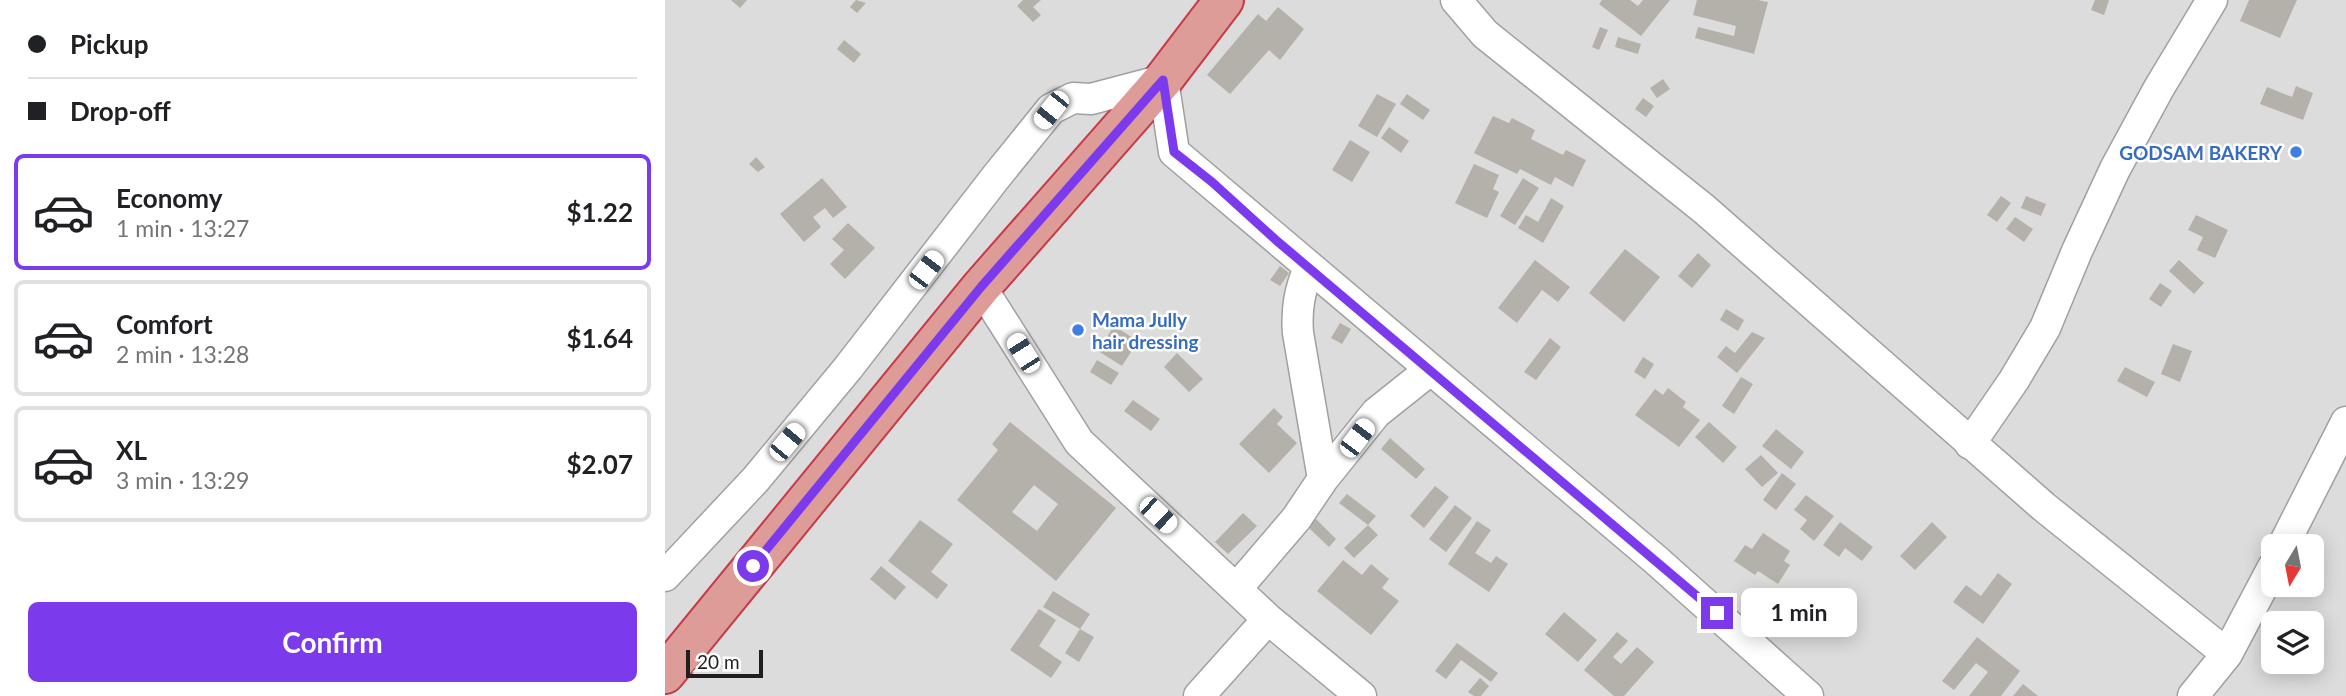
<!DOCTYPE html>
<html lang="en">
<head>
<meta charset="utf-8">
<style>
	:root { --surface:#fff; --page:#f2f2f2; --text:#202124; --muted:#757577; --line:#e0e0e0; --accent:#7c3aed }
	body { margin:0; font-family:Lato,sans-serif; background:var(--page); color:var(--text); height:100vh; display:flex; flex-direction:column; font-size:26px; white-space:nowrap }
	* { box-sizing:border-box; margin:0 }
	p { font-size:23px; color:var(--muted) }
	.icon { flex:none; width:38px; height:38px; fill:none; stroke:currentColor; stroke-width:2; stroke-linecap:round; stroke-linejoin:round }
	.map { position:relative; flex:1; overflow:hidden }
	.side { display:flex; flex-direction:column; background:var(--surface); width:665px }
	.side>* { flex:none }
	.top-card { display:grid; align-content:center; height:154px; padding:0 28px; background:var(--surface) }
	.needle { width:46px; rotate:190deg }
	.fabs { position:absolute; left:1596px; top:534px; display:grid; gap:14px }
	.fabs a { display:grid; place-items:center; width:63px; height:63px; border-radius:10px; background:var(--surface); box-shadow:0 4px 18px #0003; font-size:35px }
	.scale { position:absolute; left:21px; bottom:18px; width:77px; box-sizing:border-box; padding-left:7px; border:4px solid #1f1f1f; border-top:0; font-size:19px; line-height:24px; white-space:nowrap; color:#1f1f1f; -webkit-text-stroke:5px #fff; paint-order:stroke }
	.end { position:absolute; width:32px; height:32px; margin:-16px; border:9px solid #7c3aed; background:#fff; box-shadow:0 0 0 4px #fff }
	.from { border-radius:50% }
	.bubble { position:absolute; height:49px; border-radius:10px; background:var(--surface); box-shadow:0 4px 18px #0003; font-size:23px; font-weight:700; line-height:49px; text-align:center }
	.car { position:absolute; width:21px; height:42px; margin:-21px -10px; border-radius:9px; box-shadow:0 0 5px 2px #0007; background:linear-gradient(#fff 24%,#345 0 40%,#fff 0 76%,#345 0 86%,#fff 0) }
	.top-card b { display:flex; align-items:center; gap:24px; height:66px; font-size:26px }
	.top-card b+b { border-top:2px solid var(--line) }
	.top-card i { width:18px; height:18px; background:var(--text) }
	ul { padding:0; list-style:none }
	li { display:flex; align-items:center; gap:21px; height:116px; margin:0 14px 10px; padding:0 14px; border:4px solid var(--line); border-radius:10px }
	li div { flex:1 }
	li b { display:block; font-size:26px }
	li em { font-style:normal; font-weight:700 }
	li.active { border-color:var(--accent) }
	li>.icon { width:63px; height:63px; stroke-width:1.5 }
	.action { display:flex; gap:14px; margin-top:auto; padding:14px 28px }
	.action a { flex:1; height:80px; border-radius:10px; background:var(--accent); color:#fff; font-size:28px; font-weight:700; line-height:80px; text-align:center }
	main { display:flex; flex:1; min-height:0 }
	.map>svg:first-child { display:block }
	.residential { fill:#dddcdc; fill-rule:evenodd }
	.building { fill:#b4b1aa; fill-rule:evenodd }
	.lines { fill:none; stroke-linecap:round; stroke-linejoin:round }
	.minor-casing { stroke:#a0a0a0; stroke-width:33 }
	.highway-casing { stroke:#c63a47; stroke-width:42 }
	.minor { stroke:#fff; stroke-width:30 }
	.highway { stroke:#dd9c98; stroke-width:38 }
	.route { stroke:#7c3aed; stroke-width:9 }
	.shop-dot { fill:#3f7fe0; stroke:#fff; stroke-width:2.5 }
	.labels { text-anchor:middle; dominant-baseline:central; stroke-width:5; stroke-linejoin:round; paint-order:stroke }
	.shop-label { font-size:19px; font-weight:bold; fill:#366cbe; stroke:#fff; text-anchor:end }
</style>
</head>
<body>
<main>
<section class="side">
<div class="top-card">
<b><i class="from"></i>Pickup</b>
<b><i></i>Drop-off</b>
</div>
<ul>
<li class="active"><svg class="icon" aria-label="car" viewBox="0 0 24 24"><path d="M5 17H2v-5l4-1 3-4h7l3 4 3 1v5h-3M9 17h6M6 11h13"/><circle cx="7" cy="17" r="2"/><circle cx="17" cy="17" r="2"/></svg><div><b>Economy</b><p>1 min · 13:27</p></div><em>$1.22</em></li>
<li><svg class="icon" aria-label="car" viewBox="0 0 24 24"><path d="M5 17H2v-5l4-1 3-4h7l3 4 3 1v5h-3M9 17h6M6 11h13"/><circle cx="7" cy="17" r="2"/><circle cx="17" cy="17" r="2"/></svg><div><b>Comfort</b><p>2 min · 13:28</p></div><em>$1.64</em></li>
<li><svg class="icon" aria-label="car" viewBox="0 0 24 24"><path d="M5 17H2v-5l4-1 3-4h7l3 4 3 1v5h-3M9 17h6M6 11h13"/><circle cx="7" cy="17" r="2"/><circle cx="17" cy="17" r="2"/></svg><div><b>XL</b><p>3 min · 13:29</p></div><em>$2.07</em></li>
</ul>
<div class="action"><a>Confirm</a></div>
</section>
<div class="map">
<svg width="1681" height="696" viewBox="0 0 1681 696">
	<rect width="100%" height="100%" fill="#efeee7"/>
	<path class="residential" d="M0 0H1681V696H0ZM1608 546H1647V584H1608ZM1608 623H1647V662H1608Z"/>
	<path class="building" d="M66 0H82L75 8Z
		M191 0 201 3 192 13 185 7Z
		M358 0H376L368 7 376 15 368 22 352 6Z
		M937 0H965L973 6 978 0H1005L976 36 934 4Z
		M1032 0H1093L1103 2 1089 54 1030 38 1033 27 1069 36 1071 26 1028 15Z
		M1430 0H1444L1439 15 1426 10Z
		M1584 0H1632L1615 38 1575 21Z
		M613 7 639 29 615 60 604 50 565 94 542 75 593 14 601 21Z
		M935 27 943 30 934 50 927 47Z
		M953 37 976 44 973 54 950 47Z
		M179 40 196 54 189 63 172 49Z
		M998 79 1005 89 992 98 985 88Z
		M1631 86 1648 93 1638 120 1595 104 1602 87 1627 97Z
		M712 94 731 104 712 137 693 126Z
		M742 94 765 110 758 120 735 104Z
		M978 98 989 106 981 117 970 109Z
		M828 116 844 123 847 118 870 130 866 139 898 155 901 150 921 160 908 187 890 177 886 185 855 169 852 174 809 153Z
		M724 127 744 141 736 153 716 138Z
		M685 140 705 152 687 182 667 170Z
		M91 157 100 167 93 172 84 164Z
		M809 164 834 175 828 189 834 192 822 218 790 203Z
		M157 178 182 207 168 218 160 208 148 217 156 227 139 242 115 214Z
		M858 178 874 188 850 225 835 216Z
		M1336 196 1346 203 1332 222 1322 215Z
		M1361 196 1381 204 1376 216 1356 208Z
		M886 198 899 206 878 243 853 228 861 215 873 222Z
		M1531 215 1563 230 1550 258 1532 250 1538 237 1523 230Z
		M1350 217 1368 229 1359 242 1341 229Z
		M183 223 210 248 180 279 165 264 179 250 167 239Z
		M960 249 995 277 959 322 924 293Z
		M1033 253 1046 265 1027 288 1013 276Z
		M870 260 905 287 893 302 877 290 852 323 833 308Z
		M1514 260 1539 283 1529 294 1504 271Z
		M615 266 624 273 615 286 605 280Z
		M1495 283 1507 291 1496 307 1484 299Z
		M1061 309 1079 320 1073 331 1055 320Z
		M675 323 686 329 677 344 666 338Z
		M449 326 473 341 457 366 433 351Z
		M1087 332 1100 338 1072 373 1052 357 1061 346 1070 353Z
		M885 338 896 347 871 380 859 372Z
		M1508 344 1527 351 1515 382 1496 374Z
		M512 353 538 379 524 392 499 367Z
		M978 357 989 364 980 379 969 372Z
		M432 360 454 373 446 385 425 372Z
		M1460 367 1490 382 1482 397 1452 381Z
		M1076 377 1088 384 1069 414 1057 406Z
		M1003 388 1021 402 1018 407 1035 420 1014 447 970 415 990 389 998 395Z
		M468 400 495 419 486 431 459 411Z
		M609 408 618 417 612 424 632 443 604 473 574 444Z
		M345 422 451 508 391 581 292 500 333 450 327 444ZM369 485 393 504 372 531 347 512Z
		M1044 422 1072 447 1058 463 1030 437Z
		M1111 429 1139 452 1126 469 1097 446Z
		M725 438 760 469 751 479 716 449Z
		M1096 455 1113 473 1097 487 1080 469Z
		M1117 473 1131 484 1111 510 1098 500Z
		M770 486 784 497 759 528 745 516Z
		M682 494 711 516 703 525 674 503Z
		M1141 495 1169 516 1149 541 1135 529 1142 520 1129 510Z
		M790 505 807 518 781 552 764 539Z
		M578 513 592 526 563 554 550 542Z
		M651 519 671 539 664 547 643 527Z
		M255 520 288 544 266 572 283 585 272 599 223 561Z
		M812 521 826 530 810 553 826 563 831 556 843 564 824 592 783 564Z
		M1175 522 1208 547 1197 561 1180 548 1174 557 1158 545Z
		M1267 522 1282 537 1250 570 1235 556Z
		M703 525 713 535 689 558 679 548Z
		M1098 533 1125 551 1119 561 1125 565 1113 584 1093 571 1090 575 1069 561 1080 545 1087 549Z
		M678 560 697 575 706 564 724 579 717 588 734 601 706 635 652 591Z
		M216 566 241 587 230 600 205 579Z
		M1333 573 1347 584 1318 624 1288 602 1301 585 1316 596Z
		M388 591 425 614 415 629 378 607Z
		M374 609 391 620 374 646 397 662 386 678 345 650Z
		M899 612 932 640 913 662 880 634Z
		M415 629 429 637 414 662 400 653Z
		M952 632 963 641 948 657 956 664 972 647 989 662 959 696H949L919 670Z
		M1312 637 1355 671 1336 696H1304L1323 672 1311 663 1289 690 1277 681Z
		M792 643 833 673 826 682 796 660 781 679 770 671Z
		M815 678 824 686 816 696H809L803 692Z
		M1358 684 1373 696H1348Z"/>
	<g class="lines">
		<defs>
			<path id="minor" d="M791 0 820 34 1039 209 1379 507 1562 654
				M644 267C635 290 631 308 633 333L658 479
				M316 287 414 442 603 619 696 696
				M1305 444 1349 380 1380 328 1412 251 1450 169 1494 88 1547 0
				M1618 546 1681 422
				M0 576 91 479 183 368 331 177 386 109 408 98 426 99 498 80 509 152 991 560 1143 696
				M572 588 631 519 658 479 711 413 765 370
				M534 696 603 619
				M1528 696 1562 654 1608 567"/>
			<path id="highway" d="M0 674 316 287 498 80 559 0"/>
		</defs>
		<use href="#minor" class="minor-casing"/>
		<use href="#highway" class="highway-casing"/>
		<use href="#minor" class="minor"/>
		<use href="#highway" class="highway"/>
	</g>
	<g class="lines">
		<path class="route" d="M88 566 316 287 498 80 509 152 547 182 612 241 1052 613"/>
	</g>
	<g class="shop-dot">
		<circle cx="1631" cy="152" r="7"/>
		<circle cx="413" cy="330" r="7"/>
	</g>
	<g class="labels">
		<g class="shop-label">
			<text x="1617" y="152">GODSAM BAKERY</text>
			<text x="427" y="319" text-anchor="start">Mama Jully<tspan x="427" dy="22">hair dressing</tspan></text>
		</g>
	</g>
</svg>
<div class="fabs">
<a><svg class="needle" viewBox="-14 -14 28 28"><path d="M0-13l5 13h-10z" fill="#e53935"/><path d="M0 13l5-13h-10z" fill="#757577"/></svg></a>
<a><svg class="icon" aria-label="layers" viewBox="0 0 24 24"><path d="M12 4l9 5-9 5-9-5zM3 14l9 5 9-5"/></svg></a>
</div>
<div class="scale">20 m</div>
<i class="end from" style="left:88px;top:566px"></i>
<i class="end" style="left:1052px;top:613px"></i>
<div class="bubble" style="left:1076px;top:588px;width:116px">1 min</div>
<i class="car" style="left:386px;top:110px;rotate:219deg"></i>
<i class="car" style="left:261px;top:270px;rotate:37deg"></i>
<i class="car" style="left:358px;top:353px;rotate:328deg"></i>
<i class="car" style="left:692px;top:438px;rotate:37deg"></i>
<i class="car" style="left:122px;top:442px;rotate:40deg"></i>
<i class="car" style="left:493px;top:515px;rotate:133deg"></i>
</div>
</main>
</body>
</html>
